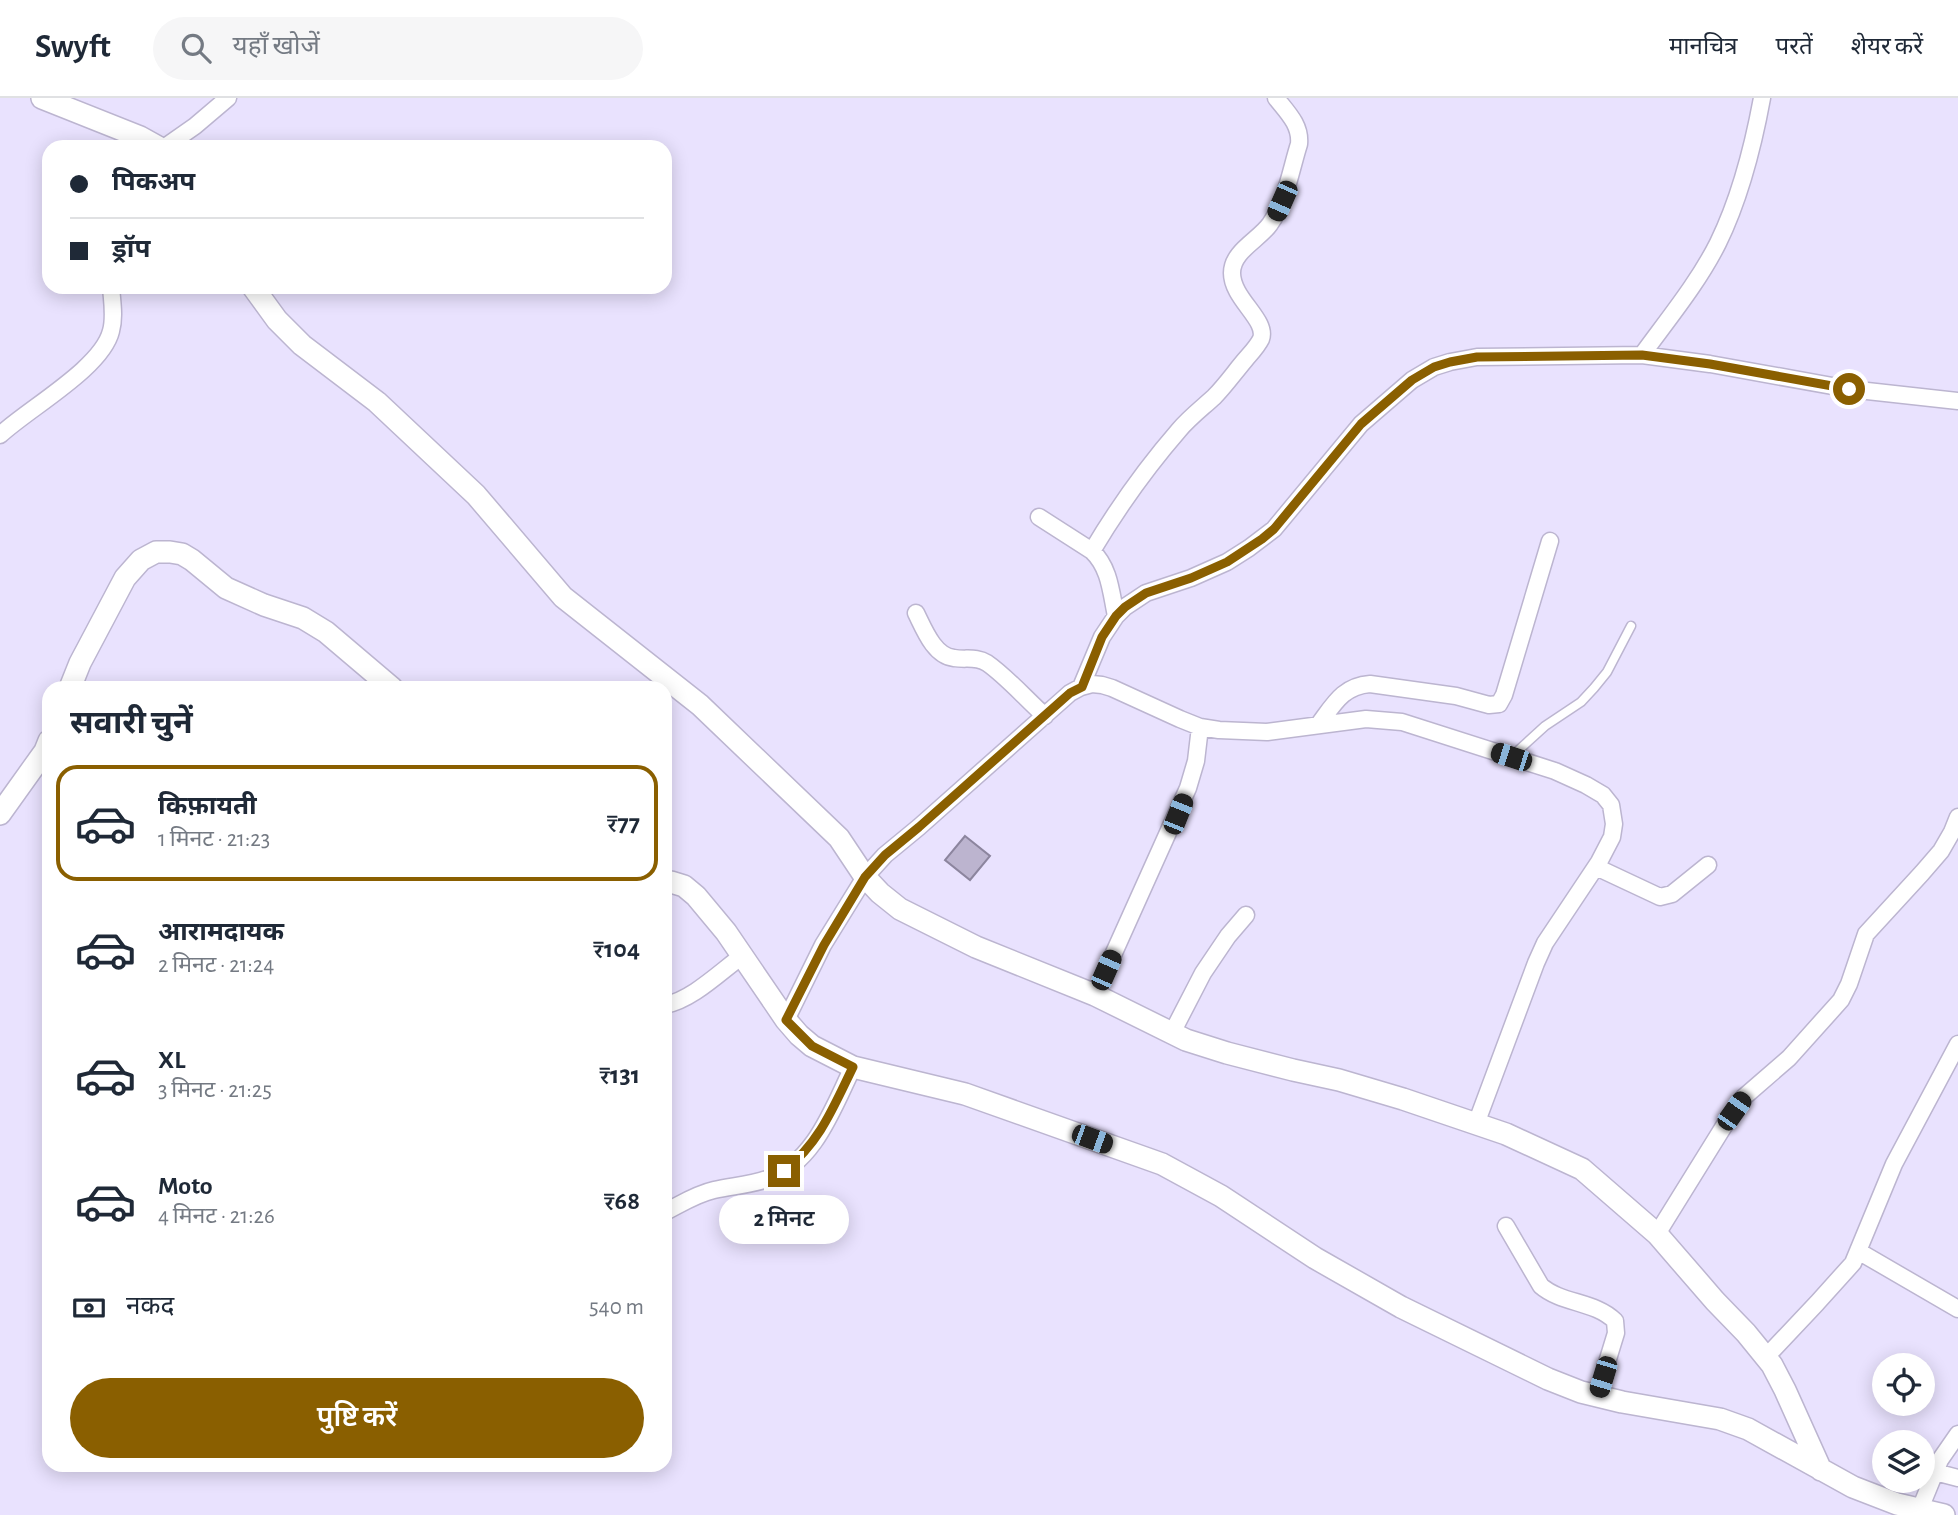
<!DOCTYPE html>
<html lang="hi">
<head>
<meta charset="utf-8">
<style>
	:root { --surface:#fff; --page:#f6f6f7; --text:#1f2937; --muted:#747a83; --line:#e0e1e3; --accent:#8a5f00 }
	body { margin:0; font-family:"Alegreya Sans","Noto Sans Devanagari",sans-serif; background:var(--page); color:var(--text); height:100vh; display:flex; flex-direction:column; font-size:26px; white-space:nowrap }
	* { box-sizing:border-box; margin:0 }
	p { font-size:23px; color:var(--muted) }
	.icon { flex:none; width:38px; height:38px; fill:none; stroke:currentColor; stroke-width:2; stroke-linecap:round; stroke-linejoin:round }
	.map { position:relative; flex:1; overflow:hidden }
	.sheet { position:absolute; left:42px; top:583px; width:630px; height:791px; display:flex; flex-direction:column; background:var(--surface); border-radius:21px; box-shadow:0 4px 18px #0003 }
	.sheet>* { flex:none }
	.top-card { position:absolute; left:42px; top:42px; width:630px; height:154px; border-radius:21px; box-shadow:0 4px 18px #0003; display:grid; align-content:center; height:154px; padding:0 28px; background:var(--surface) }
	.tools { position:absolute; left:1872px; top:1255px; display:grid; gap:14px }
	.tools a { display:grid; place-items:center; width:63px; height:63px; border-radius:50%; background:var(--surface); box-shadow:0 4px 18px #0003; font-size:35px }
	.end { position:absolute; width:32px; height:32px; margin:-16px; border:9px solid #8a5f00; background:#fff; box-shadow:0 0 0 4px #fff }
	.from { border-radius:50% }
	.bubble { position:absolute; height:49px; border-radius:24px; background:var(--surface); box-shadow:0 4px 18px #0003; font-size:23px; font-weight:600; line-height:49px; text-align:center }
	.car { position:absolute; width:21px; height:42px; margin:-21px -10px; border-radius:9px; box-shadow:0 0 5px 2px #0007; background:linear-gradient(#222 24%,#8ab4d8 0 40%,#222 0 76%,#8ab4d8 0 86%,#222 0) }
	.top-card b { display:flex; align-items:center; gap:24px; height:66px; font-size:26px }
	.top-card b+b { border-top:2px solid var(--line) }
	.top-card i { width:18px; height:18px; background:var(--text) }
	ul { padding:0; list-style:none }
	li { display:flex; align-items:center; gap:21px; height:116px; margin:0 14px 10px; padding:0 14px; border:4px solid transparent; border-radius:21px }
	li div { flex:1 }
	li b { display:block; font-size:26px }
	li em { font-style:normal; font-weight:600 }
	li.active { border-color:var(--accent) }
	li>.icon { width:63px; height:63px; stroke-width:1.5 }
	h2 { padding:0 28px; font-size:32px; line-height:84px }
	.pay { display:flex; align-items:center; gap:18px; height:77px; padding:0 28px; font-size:26px }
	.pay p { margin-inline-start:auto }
	.button { display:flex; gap:14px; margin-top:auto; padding:14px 28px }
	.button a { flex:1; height:80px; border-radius:42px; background:var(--accent); color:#fff; font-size:28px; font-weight:600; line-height:80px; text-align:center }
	header { display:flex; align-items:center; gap:42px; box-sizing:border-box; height:98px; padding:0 35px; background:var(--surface); border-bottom:2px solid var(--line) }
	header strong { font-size:33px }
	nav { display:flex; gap:38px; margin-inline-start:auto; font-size:24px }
	.search { width:490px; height:63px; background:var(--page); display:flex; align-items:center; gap:18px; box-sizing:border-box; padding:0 24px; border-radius:38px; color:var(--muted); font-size:26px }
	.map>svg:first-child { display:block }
	.building { fill:#bcb4cf; stroke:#8c859e; stroke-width:2 }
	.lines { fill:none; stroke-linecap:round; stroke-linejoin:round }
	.lane-casing { stroke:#bcb5d0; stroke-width:11 }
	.street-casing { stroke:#bcb5d0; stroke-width:19 }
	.secondary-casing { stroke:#bcb5d0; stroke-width:24 }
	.lane { stroke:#fff; stroke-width:8 }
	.street { stroke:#fff; stroke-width:16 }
	.secondary { stroke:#fff; stroke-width:21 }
	.route { stroke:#8a5f00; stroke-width:9 }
</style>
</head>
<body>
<header>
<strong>Swyft</strong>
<div class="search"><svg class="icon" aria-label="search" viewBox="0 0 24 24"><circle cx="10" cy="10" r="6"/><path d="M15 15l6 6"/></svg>यहाँ खोजें</div>
<nav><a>मानचित्र</a><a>परतें</a><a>शेयर करें</a></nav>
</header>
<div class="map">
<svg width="1958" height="1417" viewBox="0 0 1958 1417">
	<rect width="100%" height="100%" fill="#e9e2fe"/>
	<path class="building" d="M965 738 990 758 970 782 945 762Z"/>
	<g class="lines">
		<defs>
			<path id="lane" d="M1511 659 1545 628 1581 604 1594 590 1607 574 1631 528"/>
			<path id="street" d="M165 49 195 28 228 0
				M1642 257C1668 221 1698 185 1718 145 1740 100 1753 49 1762 0
				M0 337C29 310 102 270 111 233 115 219 112 203 111 189
				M1039 419 1092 453C1110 470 1111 495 1116 518
				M1092 453C1117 411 1146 370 1179 332 1189 320 1202 310 1214 299 1225 288 1234 275 1245 262 1250 256 1257 249 1261 241 1268 222 1232 201 1232 175 1232 153 1259 142 1270 126 1286 104 1291 71 1299 46 1301 27 1287 14 1276 0
				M916 515C924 531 934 558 954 560 966 562 976 558 987 565 1006 578 1027 602 1045 618
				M1081 589 1102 539 1116 518 1125 509 1146 495 1191 480 1227 464 1249 450 1274 431 1361 326 1412 282 1434 269 1450 264 1477 259 1642 257 1710 266 1849 291 1958 303
				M1319 626C1334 606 1343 588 1370 586L1456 598 1489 607 1499 606 1504 597 1550 443
				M1596 769 1660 799 1672 796 1708 767
				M1095 897 1188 690 1196 663 1200 629
				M665 907C692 902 720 874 742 858
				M786 922 823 847 865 779 885 757 919 729 1070 595 1081 589 1092 586 1102 587 1112 590 1180 621 1200 629 1219 632 1267 634 1366 621 1402 624 1555 673 1586 687 1603 697 1611 707 1614 726 1612 739 1599 764 1545 845 1536 865 1476 1026
				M1172 935 1203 875 1228 838 1246 817
				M665 1114C681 1106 696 1096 714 1092 732 1088 750 1087 767 1081 814 1066 833 1010 853 969
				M1506 1128 1541 1188C1562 1206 1595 1203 1615 1223L1616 1235 1597 1297
				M1657 1136 1724 1028 1744 999 1789 960 1841 902 1849 886 1866 836 1922 775 1941 753 1952 734 1958 719
				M1858 1153 1958 1211
				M1766 1259 1817 1205 1853 1165 1894 1066 1958 946
				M1935 1374 1958 1380
				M1920 1411 1940 1362 1958 1336"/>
			<path id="secondary" d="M42 0 140 39 158 49
				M253 189 277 222 302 247 377 304 476 397 563 499 700 607 839 740 865 779 880 795 900 811 976 849 1095 897 1186 942 1227 955 1293 972 1339 982 1403 1001 1506 1036 1582 1071 1657 1136 1715 1203 1746 1235 1772 1267 1785 1292 1821 1372
				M70 590 80 565 125 480 141 462 156 454H170L182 456 192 462 226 490 264 507 303 520 326 534 392 590
				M0 716 45 653 49 643
				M665 785 671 784 684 788 696 798 726 834 786 922 799 937 812 948 853 969 965 996 1162 1066 1221 1098 1315 1160 1401 1209 1548 1281 1581 1294 1622 1304 1720 1321 1748 1331 1853 1389 1897 1406 1944 1417"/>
		</defs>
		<use href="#lane" class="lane-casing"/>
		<use href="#street" class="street-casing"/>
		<use href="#secondary" class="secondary-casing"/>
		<use href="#lane" class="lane"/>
		<use href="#street" class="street"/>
		<use href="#secondary" class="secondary"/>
	</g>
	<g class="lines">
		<path class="route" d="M784 1073C820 1044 833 1010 853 969L812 948 786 922 824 847 865 779 885 757 919 729 1070 595 1082 589 1102 539 1116 518 1125 509 1146 495 1191 480 1227 464 1262 441 1274 431 1361 326 1412 282 1434 269 1450 264 1477 259 1642 257 1710 266 1849 291"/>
	</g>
</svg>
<div class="tools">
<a><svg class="icon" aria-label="locate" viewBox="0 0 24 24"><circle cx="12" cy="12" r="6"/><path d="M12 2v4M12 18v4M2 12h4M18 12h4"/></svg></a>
<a><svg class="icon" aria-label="layers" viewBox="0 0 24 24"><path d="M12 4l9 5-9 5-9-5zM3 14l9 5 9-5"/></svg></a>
</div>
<i class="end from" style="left:1849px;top:291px"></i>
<i class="end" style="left:784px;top:1073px"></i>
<div class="bubble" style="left:719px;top:1097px;width:130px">2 मिनट</div>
<i class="car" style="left:1282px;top:103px;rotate:204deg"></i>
<i class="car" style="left:1511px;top:659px;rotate:288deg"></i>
<i class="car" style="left:1178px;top:716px;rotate:22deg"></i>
<i class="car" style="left:1106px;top:872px;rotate:24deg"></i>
<i class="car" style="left:1734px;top:1013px;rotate:35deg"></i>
<i class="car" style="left:1092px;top:1041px;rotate:110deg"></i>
<i class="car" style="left:1603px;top:1279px;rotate:197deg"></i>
<div class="top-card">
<b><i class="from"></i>पिकअप</b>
<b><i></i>ड्रॉप</b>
</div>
<section class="sheet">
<h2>सवारी चुनें</h2>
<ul>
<li class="active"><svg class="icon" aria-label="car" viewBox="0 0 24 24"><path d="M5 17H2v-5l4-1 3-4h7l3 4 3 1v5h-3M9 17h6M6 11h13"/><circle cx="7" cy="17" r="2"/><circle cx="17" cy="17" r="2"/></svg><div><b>किफ़ायती</b><p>1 मिनट · 21:23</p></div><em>₹77</em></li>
<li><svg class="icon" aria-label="car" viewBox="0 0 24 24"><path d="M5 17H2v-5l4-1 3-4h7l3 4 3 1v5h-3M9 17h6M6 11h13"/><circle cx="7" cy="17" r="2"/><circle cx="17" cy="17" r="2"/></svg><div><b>आरामदायक</b><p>2 मिनट · 21:24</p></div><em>₹104</em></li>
<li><svg class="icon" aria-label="car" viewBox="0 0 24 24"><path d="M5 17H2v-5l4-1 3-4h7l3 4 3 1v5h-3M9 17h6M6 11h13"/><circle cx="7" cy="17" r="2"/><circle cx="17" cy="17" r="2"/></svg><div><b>XL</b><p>3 मिनट · 21:25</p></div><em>₹131</em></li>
<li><svg class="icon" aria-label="car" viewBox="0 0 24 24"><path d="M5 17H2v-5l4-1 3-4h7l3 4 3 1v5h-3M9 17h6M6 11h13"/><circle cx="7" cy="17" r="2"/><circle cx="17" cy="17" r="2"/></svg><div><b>Moto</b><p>4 मिनट · 21:26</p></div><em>₹68</em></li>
</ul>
<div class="pay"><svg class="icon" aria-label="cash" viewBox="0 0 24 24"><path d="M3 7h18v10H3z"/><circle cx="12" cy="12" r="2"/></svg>नकद<p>540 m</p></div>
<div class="button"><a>पुष्टि करें</a></div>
</section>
</div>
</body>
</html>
